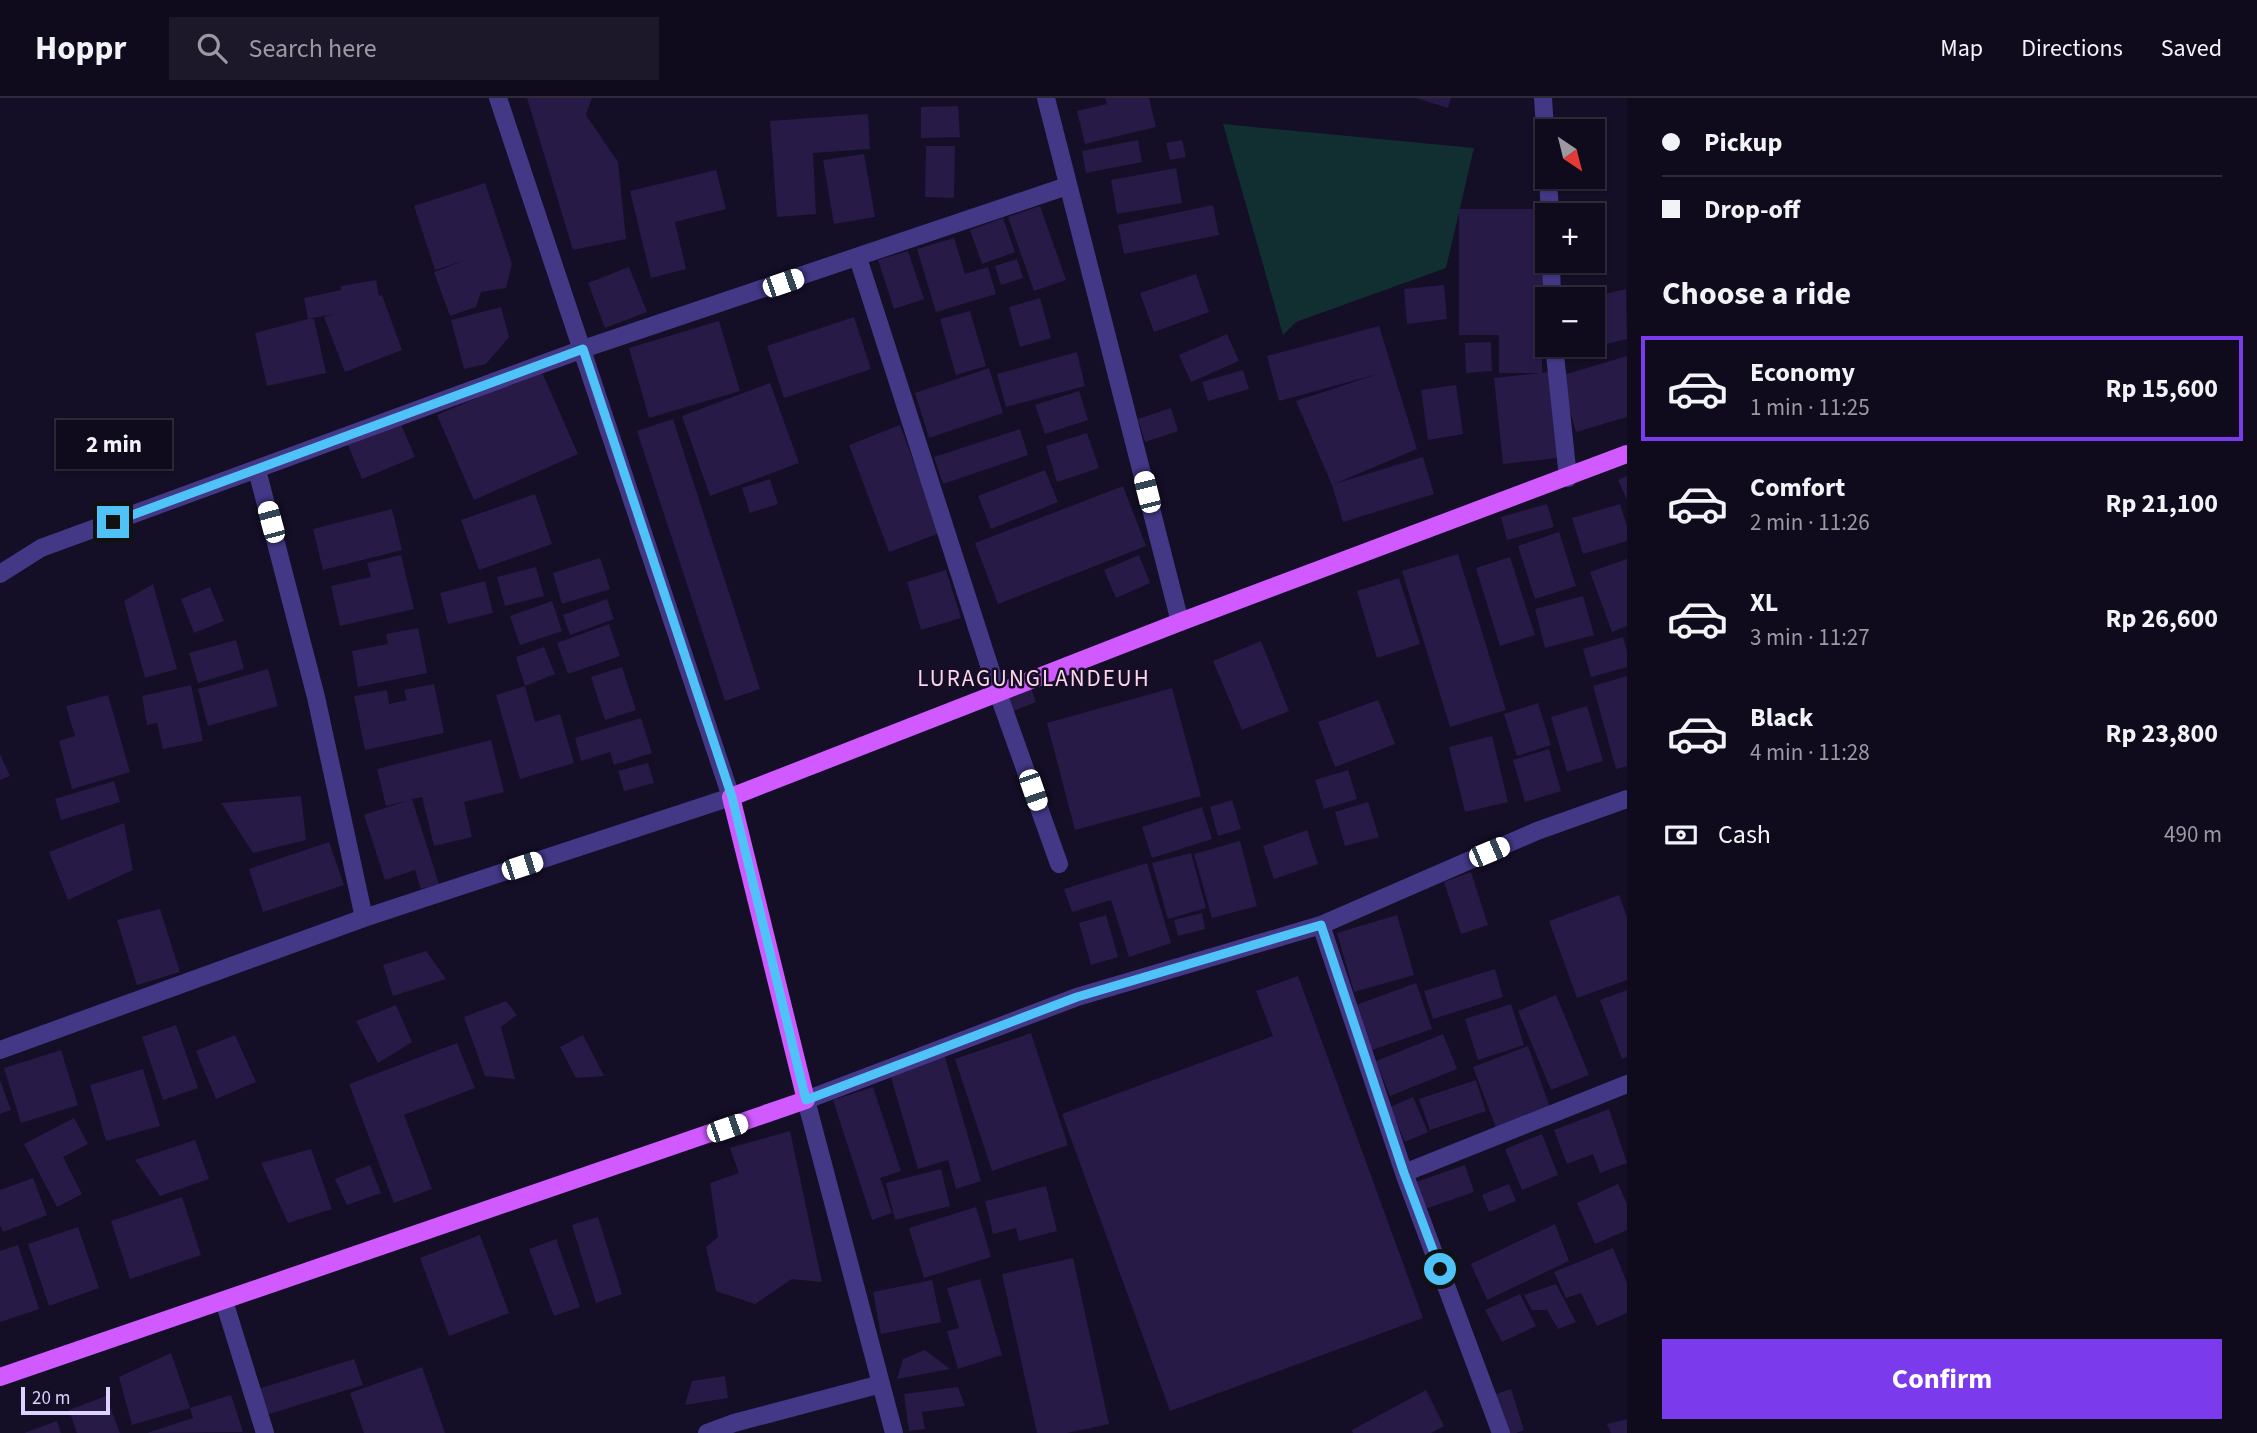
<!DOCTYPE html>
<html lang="en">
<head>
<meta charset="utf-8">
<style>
	:root { --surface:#0f0a1c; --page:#1d1829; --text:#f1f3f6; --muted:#9b9aa3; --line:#2f2b3b; --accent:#7c3aed }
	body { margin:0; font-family:"Source Sans 3",sans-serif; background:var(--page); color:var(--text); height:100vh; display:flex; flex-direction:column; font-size:26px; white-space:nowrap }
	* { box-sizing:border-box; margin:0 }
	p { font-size:23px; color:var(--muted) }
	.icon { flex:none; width:38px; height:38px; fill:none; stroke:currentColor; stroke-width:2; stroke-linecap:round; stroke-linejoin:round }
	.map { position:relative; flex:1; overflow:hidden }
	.drawer { display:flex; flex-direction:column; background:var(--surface); width:630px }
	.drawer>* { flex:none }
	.guide { display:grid; align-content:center; height:154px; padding:0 35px; background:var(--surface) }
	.needle { width:46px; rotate:145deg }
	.controls { position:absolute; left:1535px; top:21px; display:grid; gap:14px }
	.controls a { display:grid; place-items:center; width:70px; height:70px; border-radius:0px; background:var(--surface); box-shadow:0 2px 5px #0004,0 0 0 2px var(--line); font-size:35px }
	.scale { position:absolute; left:21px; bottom:18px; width:89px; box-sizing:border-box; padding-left:7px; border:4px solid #dcd3ff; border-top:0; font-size:19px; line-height:24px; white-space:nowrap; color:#dcd3ff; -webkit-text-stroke:5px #140e26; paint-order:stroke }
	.end { position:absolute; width:32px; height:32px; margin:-16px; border:9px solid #4fc3f7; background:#111; box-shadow:0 0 0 4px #111 }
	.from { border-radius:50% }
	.bubble { position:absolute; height:49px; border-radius:0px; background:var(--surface); box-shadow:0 2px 5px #0004,0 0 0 2px var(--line); font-size:23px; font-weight:700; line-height:49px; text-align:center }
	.car { position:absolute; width:21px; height:42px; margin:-21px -10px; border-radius:9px; box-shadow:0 0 5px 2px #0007; background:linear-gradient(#fff 24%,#345 0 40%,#fff 0 76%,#345 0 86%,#fff 0) }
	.guide b { display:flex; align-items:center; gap:24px; height:66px; font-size:26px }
	.guide b+b { border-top:2px solid var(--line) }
	.guide i { width:18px; height:18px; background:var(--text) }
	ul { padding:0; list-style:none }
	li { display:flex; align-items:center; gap:21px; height:105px; margin:0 14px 10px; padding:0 21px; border:4px solid transparent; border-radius:0px }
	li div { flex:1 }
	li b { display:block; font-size:26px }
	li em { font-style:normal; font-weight:700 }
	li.selected { border-color:var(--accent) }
	li>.icon { width:63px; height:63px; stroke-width:1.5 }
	h2 { padding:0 35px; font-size:32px; line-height:84px }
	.pay { display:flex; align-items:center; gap:18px; height:77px; padding:0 35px; font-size:26px }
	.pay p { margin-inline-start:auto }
	.cta { display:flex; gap:14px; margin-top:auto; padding:14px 35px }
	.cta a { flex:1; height:80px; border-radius:0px; background:var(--accent); color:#fff; font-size:28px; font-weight:700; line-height:80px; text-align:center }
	header { display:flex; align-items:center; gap:42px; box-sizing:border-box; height:98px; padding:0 35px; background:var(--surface); border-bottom:2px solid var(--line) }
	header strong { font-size:33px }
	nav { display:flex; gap:38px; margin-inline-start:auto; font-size:24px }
	.search { width:490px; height:63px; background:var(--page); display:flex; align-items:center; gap:18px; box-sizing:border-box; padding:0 24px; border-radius:0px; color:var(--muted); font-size:26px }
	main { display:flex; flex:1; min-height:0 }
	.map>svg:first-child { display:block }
	.green { fill:#112e30 }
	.building { fill:#271a47 }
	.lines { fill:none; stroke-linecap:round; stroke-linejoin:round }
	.minor { stroke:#423886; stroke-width:18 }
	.major { stroke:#d05aff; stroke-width:18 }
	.route { stroke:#4fc3f7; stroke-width:9 }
	.labels { text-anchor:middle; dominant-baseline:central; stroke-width:5; stroke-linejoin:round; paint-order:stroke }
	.quarter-label { font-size:23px; letter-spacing:2px; fill:#ffd5ec; stroke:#140e26 }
</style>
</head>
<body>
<header>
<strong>Hoppr</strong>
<div class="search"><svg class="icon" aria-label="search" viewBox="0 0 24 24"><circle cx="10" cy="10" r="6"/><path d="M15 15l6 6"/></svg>Search here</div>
<nav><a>Map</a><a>Directions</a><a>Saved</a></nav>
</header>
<main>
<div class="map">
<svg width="1627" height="1335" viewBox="0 0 1627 1335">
	<rect width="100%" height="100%" fill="#140e26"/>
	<path class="green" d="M1223 26 1474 50 1446 170 1296 224 1283 237Z"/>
	<path class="building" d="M527 0H592L586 17 618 64 626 141 573 152Z
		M1105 0H1149L1156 29 1085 46 1077 13 1107 6Z
		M1416 0H1451L1448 10Z
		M958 8 960 39 921 40V9Z
		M868 16 870 51 813 55 816 116 777 119 770 23Z
		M1138 42 1142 64 1086 75 1082 53Z
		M1182 42 1186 59 1170 62 1166 45Z
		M926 48H955L954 100 925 99Z
		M864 56 875 119 834 126 823 62Z
		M1176 70 1182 105 1117 116 1111 82Z
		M716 72 726 111 675 124 686 171 651 180 630 93Z
		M485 85 512 166 506 190 481 194 476 209 450 218 434 174 466 162 435 172 414 108Z
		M1213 107 1219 137 1124 156 1118 127Z
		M1040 108 1066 182 1034 193 1008 119Z
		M1459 111H1542V275H1499V237H1459Z
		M1003 120 1015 154 982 166 970 132Z
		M954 140 965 176 988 169 996 196 936 214 917 151Z
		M908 153 924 201 894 211 878 162Z
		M1017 161 1023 180 1001 187 995 168Z
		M629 169 647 214 605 230 588 185Z
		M1196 176 1209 214 1154 234 1140 195Z
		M376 182 379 198 382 197 402 252 345 274 324 219 334 216 308 221H314L326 275 267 288 255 235 308 221 304 200 341 192V188Z
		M1444 187 1447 221 1407 226 1404 191Z
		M1626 191 1627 241 1569 255 1567 247H1592V201L1587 200Z
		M1040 200 1051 240 1020 249 1009 209Z
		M501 209 509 239 486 266 464 271 451 222Z
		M970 213 986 268 956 277 940 221Z
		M854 219 871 271 784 300 767 248Z
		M719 223 740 293 649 320 629 250Z
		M1379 228 1417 351 1334 386 1423 359 1434 396 1343 424 1332 387 1296 303 1378 276 1279 303 1267 258Z
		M1227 236 1239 263 1191 284 1179 257Z
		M1491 244 1492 273 1466 275 1465 245Z
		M1077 254 1085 288 1006 309 997 276Z
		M1627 258V319L1576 334 1560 278Z
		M989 270 1003 315 929 340 915 295Z
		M541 272 578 356 474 402 437 317Z
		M1243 272 1249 291 1208 303 1202 284Z
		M1550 274 1558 360 1503 366 1494 280Z
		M770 285 799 365 710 398 682 318Z
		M1456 287 1463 336 1428 342 1421 292Z
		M1079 293 1088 322 1045 336 1035 307Z
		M1171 310 1178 333 1145 344 1138 321Z
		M673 321 760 591 725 603 637 333Z
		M400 324 415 359 362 381 348 347Z
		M900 327 940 435 889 454 849 347Z
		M1020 331 1028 357 943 386 934 359Z
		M1087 335 1099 370 1057 384 1046 348Z
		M1045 372 1058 404 991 431 978 398Z
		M1627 378V402L1618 382Z
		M770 381 778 406 750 415 742 390Z
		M1123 388 1146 448 998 506 975 445Z
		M535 396 552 446 479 472 461 422Z
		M1547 406 1554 429 1507 442 1501 419Z
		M1620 406 1627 428V443L1583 456 1572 420Z
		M392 411 402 452 323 472 313 431Z
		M1559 434 1576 488 1535 501 1518 448Z
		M1458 456 1506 612 1450 629 1402 473Z
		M401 457 414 511 340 528 331 488 371 479 367 465Z
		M1139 457 1150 485 1116 500 1104 472Z
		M1510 459 1535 537 1500 548 1476 470Z
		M600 460 610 491 562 506 553 475Z
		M1627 461V528L1612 534 1590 474Z
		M536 469 544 498 505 508 497 479Z
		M946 472 961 520 921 532 907 484Z
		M1399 480 1420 546 1377 560 1357 493Z
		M485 483 493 515 448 526 440 495Z
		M153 486 177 571 145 580 124 503Z
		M210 489 224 523 194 535 181 501Z
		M1583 498 1594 537 1545 550 1535 511Z
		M607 501 614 521 570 537 563 517Z
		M552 503 562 533 520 547 510 518Z
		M609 526 620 558 568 576 557 545Z
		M418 530 427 575 358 589 352 553 388 546 386 536Z
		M1623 539 1627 553V569L1591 579 1583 551Z
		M236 542 244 571 198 585 189 555Z
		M1261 543 1289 613 1242 632 1213 563Z
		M544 549 555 576 525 588 516 559Z
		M622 569 636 612 605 622 591 579Z
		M268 571 278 608 208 628 198 591Z
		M1627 578V668L1616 671 1593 588Z
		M434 586 444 635 365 652 354 598 387 592 389 606 407 602 404 592Z
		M191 587 203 643 163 651 157 625 147 627 142 598Z
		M525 588 535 624 560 616 574 665 520 681 496 597Z
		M1031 590 1036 604 1011 614 1005 599Z
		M1172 590 1201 698 1075 732 1047 625Z
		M108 597 130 674 72 691 59 643 75 638 66 608Z
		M1378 602 1395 646 1335 669 1318 624Z
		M1538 605 1551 647 1517 658 1504 616Z
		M1587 608 1603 663 1567 674 1551 619Z
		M641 620 652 655 614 667 610 654 581 663 575 640Z
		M1492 638 1508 704 1465 714 1449 649Z
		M491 642 504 694 464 704 472 739 434 748 422 699 412 701 439 786 421 791 415 772 385 782 364 717 406 703 386 708 377 671Z
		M1549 651 1561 693 1525 704 1513 662Z
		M0 656 10 678 0 682Z
		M648 665 654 685 624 693 618 673Z
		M1348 672 1357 701 1324 711 1315 682Z
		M114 683 120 704 61 722 55 701Z
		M301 698 306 742 253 755 221 705Z
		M1232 702 1241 731 1218 738 1210 709Z
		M1368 704 1379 739 1345 748 1335 714Z
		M1202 709 1212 741 1152 760 1142 729Z
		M124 725 133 772 68 802 49 754Z
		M1307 732 1318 766 1274 781 1263 748Z
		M1240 743 1257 808 1212 820 1194 756Z
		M329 744 344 787 263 814 249 771Z
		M1191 755 1206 810 1168 821 1152 765Z
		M1147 765 1171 845 1129 859 1111 802 1072 814 1064 791Z
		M1471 774 1488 827 1461 836 1444 784Z
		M1619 797 1627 819V882L1577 900 1549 823Z
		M160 811 180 874 137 887 117 822Z
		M1202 815 1205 831 1178 838 1174 822Z
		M1106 817 1118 859 1091 867 1079 825Z
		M1397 817 1414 877 1354 894 1337 835Z
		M426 853 446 881 393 898 383 867Z
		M1495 871 1503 899 1433 921 1424 893Z
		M1298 878 1423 1220 1170 1313 1062 1016 1273 938 1256 893Z
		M1416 885 1432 931 1372 952 1356 907Z
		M1627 892V959L1622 961 1600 902Z
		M1556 897 1589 977 1551 992 1518 913Z
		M506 903 517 917 501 929 515 981 485 978 464 919Z
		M1511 906 1524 947 1478 962 1465 921Z
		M396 907 412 944 378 965 356 923Z
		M176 927 198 990 163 1002 142 939Z
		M1031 935 1068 1047 992 1073 955 961Z
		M1443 936 1457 971 1390 998 1376 963Z
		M235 937 256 984 216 1001 196 953Z
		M583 937 604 978 576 980 560 949Z
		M457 945 475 990 404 1017 432 1091 394 1105 349 986Z
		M1528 948 1552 1015 1498 1035 1473 969Z
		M61 952 78 1007 21 1025 4 970Z
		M945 959 981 1083 956 1091 948 1062 918 1071 890 976Z
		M143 971 160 1028 106 1043 90 987Z
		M0 982 11 1012 0 1016Z
		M1476 982 1486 1013 1430 1032 1419 1001Z
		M873 989 901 1073 880 1080 892 1115 872 1122 833 1002Z
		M1413 999 1428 1034 1405 1044 1390 1009Z
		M1609 1011 1627 1065 1600 1075 1593 1056 1567 1066 1554 1032Z
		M74 1020 88 1046 63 1059 82 1096 57 1109 24 1046Z
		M790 1033 822 1184 792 1181 755 1206 716 1193 706 1149 718 1139 710 1085 739 1075 730 1050Z
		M1542 1036 1558 1077 1522 1092 1505 1051Z
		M195 1042 209 1081 160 1098 135 1062Z
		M311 1051 332 1111 288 1125 261 1065Z
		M370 1067 381 1095 347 1107 335 1081Z
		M1465 1067 1474 1094 1425 1111 1416 1084Z
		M941 1071 950 1108 895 1122 886 1085Z
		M33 1080 47 1117 3 1134 0 1127V1092Z
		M1509 1086 1516 1103 1489 1114 1482 1097Z
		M1618 1086 1627 1106V1132L1595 1146 1577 1105Z
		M1046 1088 1057 1133 1019 1143 1016 1130 993 1136 985 1103Z
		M182 1099 201 1157 130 1181 111 1123Z
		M976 1109 991 1159 924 1180 909 1130Z
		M598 1119 622 1196 596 1205 572 1127Z
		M1555 1126 1569 1163 1487 1202 1471 1166Z
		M78 1129 99 1190 49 1208 28 1146Z
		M480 1137 509 1215 449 1238 420 1160Z
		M556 1141 580 1209 554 1218 529 1151Z
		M18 1147 39 1211 0 1224V1153Z
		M1613 1150 1627 1185V1215L1597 1228 1581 1195 1566 1200 1554 1174Z
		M1073 1160 1109 1326 1067 1335H1037L1002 1176Z
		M980 1181 1002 1257 958 1271 947 1233 959 1230 947 1190Z
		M932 1182 941 1224 881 1236 873 1194Z
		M1556 1186 1576 1224 1558 1231 1547 1212H1532L1524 1197Z
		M1520 1196 1536 1228 1502 1244 1485 1212Z
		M925 1252 950 1271 897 1281 903 1261Z
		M171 1255 190 1310 132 1327 119 1279Z
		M354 1261 363 1287 266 1317 258 1291Z
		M422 1269 445 1335H364L350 1295Z
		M725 1278 728 1300 685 1307 692 1283Z
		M958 1289 965 1308 922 1314 925 1331 909 1333 904 1296Z
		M1511 1291 1524 1332 1516 1335H1508L1496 1296Z
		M1426 1292 1444 1328 1431 1335H1353L1352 1332Z
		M231 1297 243 1334 147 1335 193 1320 190 1310Z
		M106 1298 120 1335H77L69 1312Z
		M1627 1321V1335H1611L1607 1326Z
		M57 1323 61 1335H24Z"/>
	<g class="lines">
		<path class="minor" d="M1046 0 1180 524
			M1543 0 1547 60
			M1548 79 1550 117
			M858 160 998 595 1059 766
			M1551 163 1552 201
			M1554 247 1568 380
			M257 372 316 599 364 820
			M0 476 41 450 583 251 1067 88
			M1321 827 1404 1075 1501 1335
			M0 952 364 820 731 699 498 0
			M1404 1075 1627 986
			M224 1203 265 1335
			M707 1335 734 1325 881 1286
			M894 1335 806 1002 1077 899 1321 827 1537 733 1627 701"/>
		<path class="major" d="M0 1279 806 1002 731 699 1180 524 1627 356"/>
	</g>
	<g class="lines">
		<path class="route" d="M113 424 583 251 732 699 806 1002 1077 899 1321 827 1404 1075 1440 1171"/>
	</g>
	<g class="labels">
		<g class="quarter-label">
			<text x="1034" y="580">LURAGUNGLANDEUH</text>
		</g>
	</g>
</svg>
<div class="controls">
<a><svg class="needle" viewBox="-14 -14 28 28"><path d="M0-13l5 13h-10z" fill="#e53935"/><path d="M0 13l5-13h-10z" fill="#9b9aa3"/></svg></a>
<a>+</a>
<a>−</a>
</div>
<div class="scale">20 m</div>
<i class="end from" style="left:1440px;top:1171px"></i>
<i class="end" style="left:113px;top:424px"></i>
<div class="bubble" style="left:56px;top:322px;width:116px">2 min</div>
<i class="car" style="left:783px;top:185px;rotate:71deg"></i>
<i class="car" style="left:1147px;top:394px;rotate:346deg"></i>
<i class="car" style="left:271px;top:424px;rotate:345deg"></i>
<i class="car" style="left:1033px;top:692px;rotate:161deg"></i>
<i class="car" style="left:1489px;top:754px;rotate:67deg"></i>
<i class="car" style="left:522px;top:768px;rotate:72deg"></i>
<i class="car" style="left:727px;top:1030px;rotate:71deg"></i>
</div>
<section class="drawer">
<div class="guide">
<b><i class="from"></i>Pickup</b>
<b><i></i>Drop-off</b>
</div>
<h2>Choose a ride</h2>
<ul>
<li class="selected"><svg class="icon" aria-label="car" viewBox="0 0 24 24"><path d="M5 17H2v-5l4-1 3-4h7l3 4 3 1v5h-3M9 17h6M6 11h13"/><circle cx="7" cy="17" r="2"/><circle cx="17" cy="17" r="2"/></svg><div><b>Economy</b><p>1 min · 11:25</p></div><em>Rp 15,600</em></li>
<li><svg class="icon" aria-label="car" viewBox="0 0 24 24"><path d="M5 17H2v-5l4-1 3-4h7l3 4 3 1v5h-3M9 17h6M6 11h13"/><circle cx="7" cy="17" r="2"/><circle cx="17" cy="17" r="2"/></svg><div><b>Comfort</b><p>2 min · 11:26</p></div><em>Rp 21,100</em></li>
<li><svg class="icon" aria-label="car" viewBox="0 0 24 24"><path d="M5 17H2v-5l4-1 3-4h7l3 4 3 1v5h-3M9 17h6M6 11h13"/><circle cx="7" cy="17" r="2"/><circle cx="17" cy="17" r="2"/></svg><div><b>XL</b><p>3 min · 11:27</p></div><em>Rp 26,600</em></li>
<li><svg class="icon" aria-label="car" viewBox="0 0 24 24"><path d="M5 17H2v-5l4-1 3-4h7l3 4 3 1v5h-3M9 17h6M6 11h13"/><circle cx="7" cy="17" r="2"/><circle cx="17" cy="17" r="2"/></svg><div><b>Black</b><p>4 min · 11:28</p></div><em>Rp 23,800</em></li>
</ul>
<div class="pay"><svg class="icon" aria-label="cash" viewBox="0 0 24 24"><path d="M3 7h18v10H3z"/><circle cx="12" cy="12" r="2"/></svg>Cash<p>490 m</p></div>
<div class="cta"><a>Confirm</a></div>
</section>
</main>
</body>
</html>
